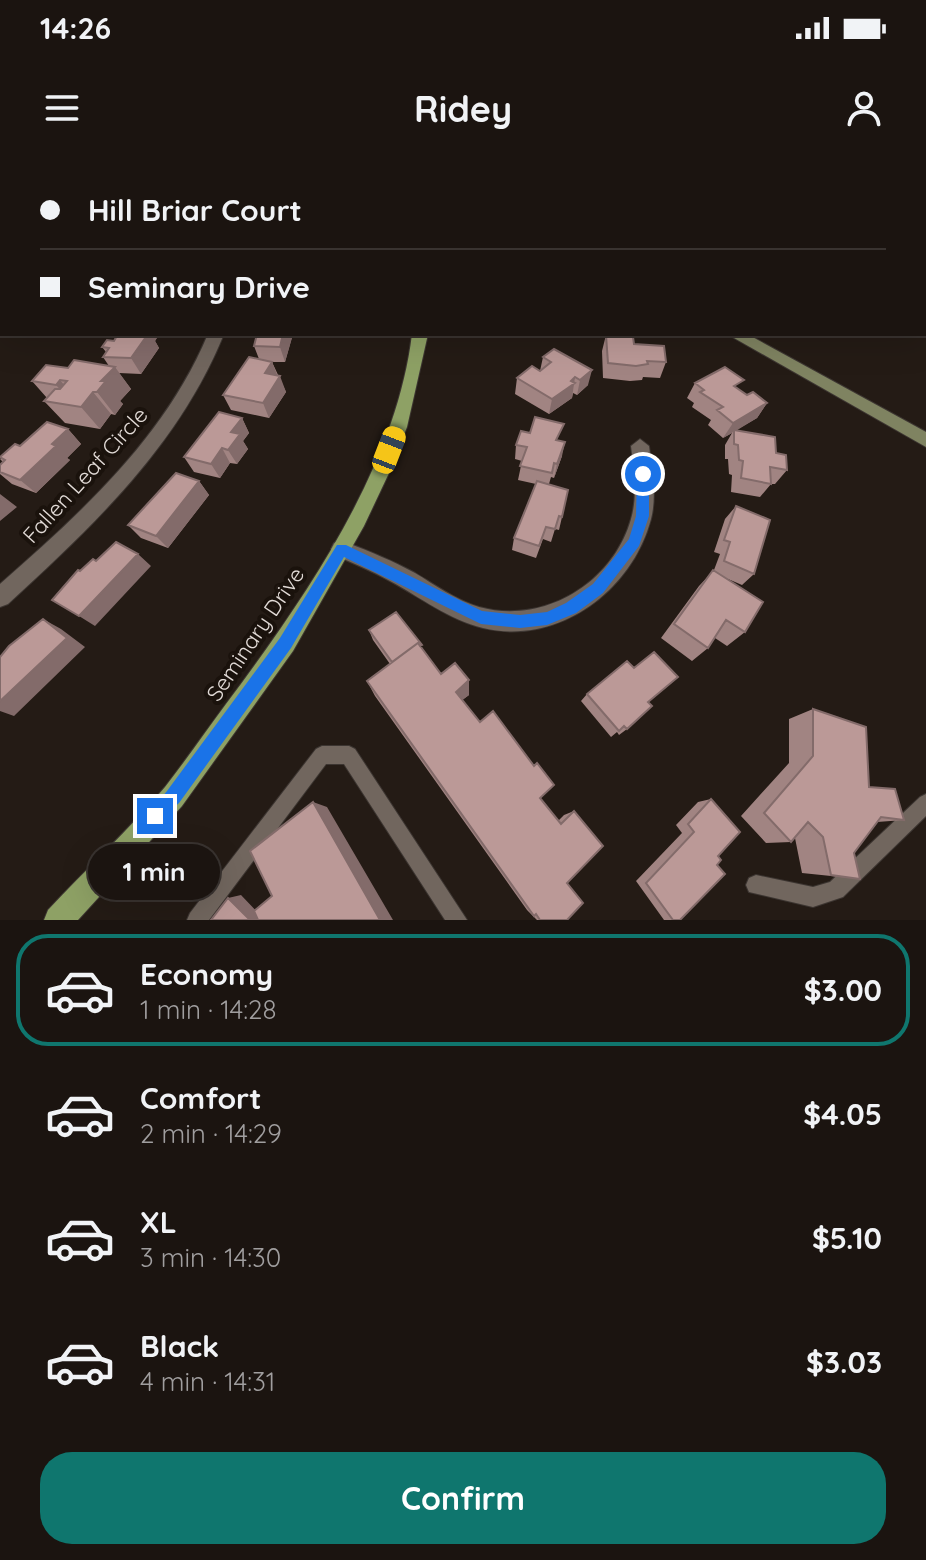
<!DOCTYPE html>
<html lang="en">
<head>
<meta charset="utf-8">
<style>
	:root { --surface:#1b1410; --page:#241d19; --text:#f1f3f6; --muted:#a09e9f; --line:#393330; --accent:#0f766e }
	body { margin:0; font-family:Quicksand,sans-serif; background:var(--page); color:var(--text); height:100vh; display:flex; flex-direction:column; font-size:30px; white-space:nowrap }
	* { box-sizing:border-box; margin:0 }
	p { font-size:26px; color:var(--muted) }
	.icon { flex:none; width:44px; height:44px; fill:none; stroke:currentColor; stroke-width:2; stroke-linecap:round; stroke-linejoin:round }
	.map { position:relative; height:760px; overflow:hidden }
	.sheet { display:flex; flex-direction:column; background:var(--surface); flex:1 }
	.sheet>* { flex:none }
	.top-card { position:absolute; left:0px; top:0px; width:926px; height:176px; box-shadow:0 8px 32px #0002,0 0 0 2px var(--line); display:grid; align-content:center; height:176px; padding:0 40px; background:var(--surface) }
	.end { position:absolute; width:36px; height:36px; margin:-18px; border:10px solid #1a73e8; background:#fff; box-shadow:0 0 0 4px #fff }
	.from { border-radius:50% }
	.bubble { position:absolute; height:56px; border-radius:28px; background:var(--surface); box-shadow:0 8px 32px #0002,0 0 0 2px var(--line); font-size:26px; font-weight:800; line-height:56px; text-align:center }
	.car { position:absolute; width:24px; height:48px; margin:-24px -12px; border-radius:10px; box-shadow:0 0 6px 2px #0007; background:linear-gradient(#f5c518 24%,#345 0 40%,#f5c518 0 76%,#345 0 86%,#f5c518 0) }
	.top-card b { display:flex; align-items:center; gap:28px; height:76px; font-size:30px }
	.top-card b+b { border-top:2px solid var(--line) }
	.top-card i { width:20px; height:20px; background:var(--text) }
	ul { padding:14px 0 0; list-style:none }
	li { display:flex; align-items:center; gap:24px; height:112px; margin:0 16px 12px; padding:0 24px; border:4px solid transparent; border-radius:32px }
	li div { flex:1 }
	li b { display:block; font-size:30px }
	li em { font-style:normal; font-weight:800 }
	li.current { border-color:var(--accent) }
	li>.icon { width:72px; height:72px; stroke-width:1.5 }
	.button { display:flex; gap:16px; margin-top:auto; padding:16px 40px }
	.button a { flex:1; height:92px; border-radius:32px; background:var(--accent); color:#fff; font-size:32px; font-weight:800; line-height:92px; text-align:center }
	.status { display:flex; justify-content:space-between; align-items:center; height:56px; padding:0 40px; background:var(--surface); direction:ltr }
	.status svg { height:22px; fill:currentColor }
	header { display:flex; justify-content:space-between; align-items:center; height:104px; padding:0 40px; background:var(--surface); font-size:36px; font-weight:800 }
	.map>svg:first-child { display:block }
	.lines { fill:none; stroke-linecap:round; stroke-linejoin:round }
	.lane-casing { stroke:#3c3531; stroke-width:2 }
	.street-casing { stroke:#3c3531; stroke-width:2 }
	.secondary-casing { stroke:#3c3531; stroke-width:2 }
	.primary-casing { stroke:#3c3531; stroke-width:2 }
	.lane { fill:#71665e; fill-rule:evenodd }
	.street { fill:#71665e; fill-rule:evenodd }
	.secondary { fill:#7f8361; fill-rule:evenodd }
	.primary { fill:#8ea165; fill-rule:evenodd }
	.wall { fill:#a18482 }
	.shaded-wall { fill:#836b6a }
	.building { fill:#bb9997; stroke:#836b6a; stroke-width:2 }
	.route { fill:#1a73e8 }
	.labels { text-anchor:middle; dominant-baseline:central; stroke-width:8; stroke-linejoin:round; paint-order:stroke }
	.street-label { font-size:22px; fill:#e2dbd7; stroke:#1a120c }
</style>
</head>
<body>
<div class="status"><b>14:26</b><svg viewBox="0 0 49 12"><path d="M0 12V9h3v3zM5 12V6h3v6zM10 12V3h3v9zM15 12V0h3v12zM26 1h20v11H26zM47 4h2v5h-2z"/></svg></div>
<header><svg class="icon" aria-label="menu" viewBox="0 0 24 24"><path d="M4 6h16M4 12h16M4 18h16"/></svg>Ridey<svg class="icon" aria-label="person" viewBox="0 0 24 24"><circle cx="12" cy="8" r="4"/><path d="M4 21q1-7 8-7t8 7"/></svg></header>
<div class="map">
<svg width="926" height="760" viewBox="0 0 926 760">
	<rect width="100%" height="100%" fill="#241b15"/>
	<g class="lines">
		<defs>
			<path id="lane" d="M322 586H349L355 589 467 760H445L344 604H326L209 760H187L190 753 316 589Z
				M926 634V656L843 737 813 747 749 732 746 725 749 718 756 715 813 727 830 722 920 637Z"/>
			<path id="street" d="M851 0H865L849 2Z
				M0 19 2 20V28L0 27Z
				M208 174H224C179 285 94 365 8 444L0 447V424C83 351 165 277 208 174Z
				M640 279 649 286C652 310 657 336 651 359 632 431 558 486 483 468 449 460 420 437 390 421 372 411 353 403 334 395L331 389 334 383 341 380 348 383C371 392 393 401 415 413 435 425 456 440 479 447 544 465 613 423 631 359 638 335 634 310 631 286Z"/>
			<path id="secondary" d="M727 174H747L926 272V287Z"/>
			<path id="primary" d="M373 0H385L386 2H374Z
				M412 174H428L407 267 389 313 364 366 293 491 182 646 78 760H44L48 750C86 709 129 670 165 627 186 600 206 571 226 544 305 438 396 308 412 174Z"/>
		</defs>
		<use href="#lane" class="lane-casing"/>
		<use href="#street" class="street-casing"/>
		<use href="#secondary" class="secondary-casing"/>
		<use href="#primary" class="primary-casing"/>
		<use href="#lane" class="lane"/>
		<use href="#street" class="street"/>
		<use href="#secondary" class="secondary"/>
		<use href="#primary" class="primary"/>
	</g>
	<path class="wall" d="M10 0H54L51 2H16L11 1Z
		M54 0H144L115 2H55Z
		M247 0H297V2H248Z
		M528 0H568V2H527Z
		M576 0H629L624 2H575Z
		M747 0H800L797 2H745Z
		M903 0H926V26L924 25V2H902Z
		M926 62V170L924 169V65Z
		M118 174H157L158 176 155 181 159 188 141 214 119 213 131 229 120 241 123 244 115 255 111 254 100 269 65 263 44 241 47 238 32 221 68 208 109 206 103 197 106 192 102 187 114 181Z
		M257 174H293L285 202H272L286 232 269 258 231 250 223 235 259 199 254 186Z
		M606 175 634 184 666 202 660 218 643 217 642 220 630 221 603 218 602 191Z
		M554 189 588 225 577 235 573 233 572 238 549 254 515 234 517 218 540 211 543 197Z
		M695 223 738 229 747 235 767 243 757 258 736 270 776 293 787 310 775 324H771L760 337 731 332 732 315 729 314 728 299H725V285L732 273 723 278 708 265 711 260 692 247 694 243 687 238Z
		M242 258 249 273 243 281 248 289 237 304 230 303 220 318 194 312 184 297Z
		M68 269 81 284 67 298 70 300 36 333 12 324 0 314V305L3 302 0 299 20 286Z
		M559 281 562 296 554 318 551 317 549 324 562 357 559 370 555 369 551 382 543 379 536 398 512 390 514 378 536 324 518 320 522 301 515 299 516 285Z
		M199 321 209 335 168 388 141 378 128 365Z
		M736 346 754 414 742 425 728 419 745 472 727 486 715 478 708 488 692 501 661 478 699 426 714 410 720 394 714 392 725 359Z
		M369 470 423 491 441 514 469 520V535L462 540 558 661 564 655 574 651 567 723V760H537L527 750 375 536 367 521 390 504 373 480Z
		M587 534 648 542 627 569 619 575 617 572 611 577 581 541Z
		M813 549 869 627 904 660 877 662 854 693 860 719 802 713 795 678 791 682 766 683 741 656 789 603V559Z
		M711 639 718 696 717 705 680 760H664L636 721 682 673 676 665 698 642Z"/>
	<path class="shaded-wall" d="M591 0H603L602 2H590Z
		M788 0H800L797 2H787Z
		M142 174H157L158 176 155 181 159 188 141 214 131 198Z
		M283 174H293L285 202 280 187Z
		M272 202 278 217 265 213Z
		M115 207 131 229 120 241 123 244 115 255 97 232 101 221Z
		M592 210 588 225 577 235 580 220Z
		M280 216 286 232 269 258 263 243Z
		M575 217 572 238 549 254 552 239Z
		M60 220 79 243 76 247 56 225Z
		M93 232 111 254 100 269 81 247Z
		M767 243 757 258 734 272V270L732 273 723 278 733 263Z
		M242 258 249 273 243 281 248 289 237 304 228 290 231 272Z
		M68 269 81 284 67 298 70 300 36 333 20 320 52 284Z
		M565 282 562 296 554 318 557 304Z
		M222 288 230 303 220 318 211 304Z
		M199 321 209 335 168 388 156 376Z
		M0 334 17 347 0 361Z
		M138 394 151 406 95 466 79 456Z
		M43 459 61 469 85 487 14 556 0 551V541Z
		M469 520V535L456 545V532Z
		M313 642 327 647 393 760H380Z
		M241 735 265 760H250L228 738Z"/>
	<path class="building" d="M102 0H137L134 2H115Z
		M247 0H273L272 1 258 2H248Z
		M547 0H568V2H546Z
		M749 0H767L772 2H745Z
		M910 0H926V6L924 5V2H915Z
		M0 34H2V49H0Z
		M924 74H926V119H924Z
		M118 174H148L131 198 103 197 109 188 102 187 107 180 114 181Z
		M257 174H283L280 187 254 186Z
		M606 175 633 177 634 184 664 186 666 202 647 201 648 204 636 206 608 203Z
		M554 189 592 210 580 220 575 217 571 221 575 223 552 239 517 218 532 206 540 211 551 202 543 197Z
		M249 197 272 202 265 213 280 216 263 243 223 235Z
		M74 200 115 207 101 221H106L97 232H93L81 247 44 241 55 229H60L67 221 60 220 56 225 32 221 46 205 68 208Z
		M725 207 744 220 734 226 747 235 753 232 767 243 733 263 717 250 723 247 700 232 704 230 695 223Z
		M219 252 242 258 231 272 240 274 228 290 222 288 211 304 184 297Z
		M535 257 564 264 556 280 565 282 557 304 554 303 552 313 520 306 527 287 516 285 521 271 530 273Z
		M47 262 68 269 52 284 56 286 20 320 0 312V305L5 300 0 297 15 284 20 286Z
		M734 270 775 277 776 293 786 295 787 310 770 307 771 324 741 318 743 301 739 300 738 285 734 284Z
		M176 313 199 321 156 376 128 365Z
		M537 321 568 330 562 357 559 356 555 369 546 367 539 386 514 378Z
		M736 346 770 360 754 414 724 401 730 382 724 380Z
		M116 382 138 394 79 456 52 440 78 410 80 411 93 399 96 401Z
		M713 410 763 442 745 472 726 460 708 488 674 464Z
		M396 452 422 485 420 486 418 483 392 502 369 470Z
		M43 459 67 478 0 541V497L9 486Z
		M418 483 441 514 455 503 469 520 456 532 480 562 493 551 534 606 537 603 554 625 540 638 561 664 574 651 603 686 567 723 583 743 567 760H540L536 754 534 756 367 521Z
		M654 492 678 517 648 542 652 546 627 569 624 566 619 571 587 534 627 501 634 508Z
		M813 549 866 567 869 627 895 629 904 660 881 657 854 693 860 719 831 715 823 677 808 662 791 682 764 653 813 596Z
		M711 639 740 672 718 696 721 700 717 705 725 714 680 760H673L646 723 694 672 688 664Z
		M313 642 380 760H258L254 751 272 736 250 691Z
		M228 738 250 760H211Z"/>
	<path class="route" d="M643 310 649 314V356L639 386 603 433 576 453 547 465 520 468 481 464 344 397 291 488 179 643 155 665 149 662 146 656 167 631 280 478 337 385H346L482 451 520 455 547 452 566 443 593 424 629 379 636 356 637 314Z"/>
	<g class="labels">
		<g class="street-label">
			<text transform="translate(85 315) rotate(-48)">Fallen Leaf Circle</text>
			<text transform="translate(255 474) rotate(-56)">Seminary Drive</text>
		</g>
	</g>
</svg>
<i class="end from" style="left:643px;top:314px"></i>
<i class="end" style="left:155px;top:656px"></i>
<div class="bubble" style="left:88px;top:684px;width:132px">1 min</div>
<i class="car" style="left:389px;top:290px;rotate:21deg"></i>
<div class="top-card">
<b><i class="from"></i>Hill Briar Court</b>
<b><i></i>Seminary Drive</b>
</div>
</div>
<section class="sheet">
<ul>
<li class="current"><svg class="icon" aria-label="car" viewBox="0 0 24 24"><path d="M5 17H2v-5l4-1 3-4h7l3 4 3 1v5h-3M9 17h6M6 11h13"/><circle cx="7" cy="17" r="2"/><circle cx="17" cy="17" r="2"/></svg><div><b>Economy</b><p>1 min · 14:28</p></div><em>$3.00</em></li>
<li><svg class="icon" aria-label="car" viewBox="0 0 24 24"><path d="M5 17H2v-5l4-1 3-4h7l3 4 3 1v5h-3M9 17h6M6 11h13"/><circle cx="7" cy="17" r="2"/><circle cx="17" cy="17" r="2"/></svg><div><b>Comfort</b><p>2 min · 14:29</p></div><em>$4.05</em></li>
<li><svg class="icon" aria-label="car" viewBox="0 0 24 24"><path d="M5 17H2v-5l4-1 3-4h7l3 4 3 1v5h-3M9 17h6M6 11h13"/><circle cx="7" cy="17" r="2"/><circle cx="17" cy="17" r="2"/></svg><div><b>XL</b><p>3 min · 14:30</p></div><em>$5.10</em></li>
<li><svg class="icon" aria-label="car" viewBox="0 0 24 24"><path d="M5 17H2v-5l4-1 3-4h7l3 4 3 1v5h-3M9 17h6M6 11h13"/><circle cx="7" cy="17" r="2"/><circle cx="17" cy="17" r="2"/></svg><div><b>Black</b><p>4 min · 14:31</p></div><em>$3.03</em></li>
</ul>
<div class="button"><a>Confirm</a></div>
</section>
</body>
</html>
